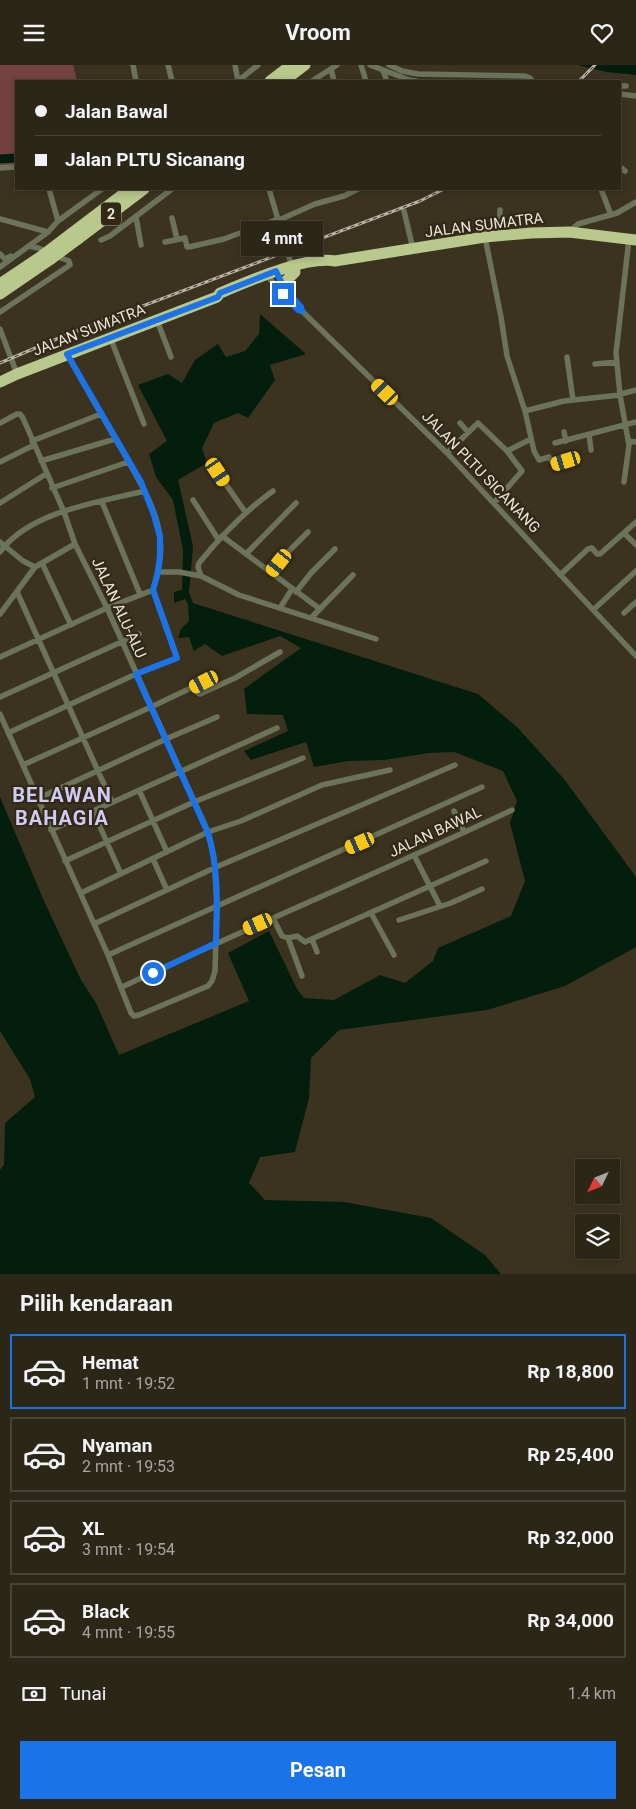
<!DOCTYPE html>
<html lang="id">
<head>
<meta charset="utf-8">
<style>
	:root { --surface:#2c2617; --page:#342e20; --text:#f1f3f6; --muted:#a6a5a1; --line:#484336; --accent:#1a73e8 }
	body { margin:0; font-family:Roboto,sans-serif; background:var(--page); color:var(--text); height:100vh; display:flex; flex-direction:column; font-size:19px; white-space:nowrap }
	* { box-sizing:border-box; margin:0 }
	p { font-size:16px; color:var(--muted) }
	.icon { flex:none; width:28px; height:28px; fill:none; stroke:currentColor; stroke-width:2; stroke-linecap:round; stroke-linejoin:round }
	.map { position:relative; height:1209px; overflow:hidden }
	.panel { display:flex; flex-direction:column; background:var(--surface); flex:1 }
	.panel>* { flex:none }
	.top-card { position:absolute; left:15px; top:15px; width:606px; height:110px; border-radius:0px; box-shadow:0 2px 8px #0003,0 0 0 1px var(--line); display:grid; align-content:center; height:110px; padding:0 20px; background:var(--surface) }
	.needle { width:32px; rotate:227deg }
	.fabs { position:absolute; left:575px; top:1094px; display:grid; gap:10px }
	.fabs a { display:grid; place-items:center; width:45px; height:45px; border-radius:0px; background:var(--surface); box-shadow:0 2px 8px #0003,0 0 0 1px var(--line); font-size:25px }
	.end { position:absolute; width:22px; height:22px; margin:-11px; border:6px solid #1a73e8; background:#fff; box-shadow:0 0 0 2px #fff }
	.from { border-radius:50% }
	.bubble { position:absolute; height:35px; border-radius:0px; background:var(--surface); box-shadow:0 2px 8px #0003,0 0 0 1px var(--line); font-size:16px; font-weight:700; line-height:35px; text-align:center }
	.car { position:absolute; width:15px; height:30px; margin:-15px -8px; border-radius:6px; box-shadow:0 0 4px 1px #0007; background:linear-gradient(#f5c518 24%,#345 0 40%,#f5c518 0 76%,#345 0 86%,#f5c518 0) }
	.top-card b { display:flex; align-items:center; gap:18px; height:48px; font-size:19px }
	.top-card b+b { border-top:1px solid var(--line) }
	.top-card i { width:12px; height:12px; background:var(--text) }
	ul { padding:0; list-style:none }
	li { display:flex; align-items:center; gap:15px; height:75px; margin:0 10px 8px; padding:0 10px; border:2px solid var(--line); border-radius:0px }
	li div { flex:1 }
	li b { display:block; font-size:19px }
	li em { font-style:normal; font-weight:700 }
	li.current { border-color:var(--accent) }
	li>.icon { width:45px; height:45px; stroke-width:1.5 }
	h2 { padding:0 20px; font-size:22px; line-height:60px }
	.pay { display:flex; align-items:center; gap:12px; height:55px; padding:0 20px; font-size:19px }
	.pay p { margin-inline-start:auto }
	.primary-button { display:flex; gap:10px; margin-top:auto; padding:10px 20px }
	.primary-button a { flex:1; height:58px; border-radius:0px; background:var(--accent); color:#fff; font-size:20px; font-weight:700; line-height:58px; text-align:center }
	header { display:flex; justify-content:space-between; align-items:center; height:65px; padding:0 20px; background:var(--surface); font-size:22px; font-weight:700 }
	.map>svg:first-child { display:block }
	.green { fill:#74423e }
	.water { fill:#031e0c }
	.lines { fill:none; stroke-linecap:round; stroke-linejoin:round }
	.river { stroke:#031e0c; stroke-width:9 }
	.street { stroke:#6c735b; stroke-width:5.5 }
	.highway { stroke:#b9c88d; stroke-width:11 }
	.rail-casing { stroke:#bab4a6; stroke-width:3 }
	.rail { stroke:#312915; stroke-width:1; stroke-dasharray:4; stroke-linecap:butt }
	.highway-bridge { stroke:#b9c88d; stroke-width:11 }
	.route { stroke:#1a73e8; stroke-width:6 }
	.labels { text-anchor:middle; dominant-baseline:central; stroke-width:4.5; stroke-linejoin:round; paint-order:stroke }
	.shield { fill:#312915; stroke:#b2ad9e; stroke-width:1 }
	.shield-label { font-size:14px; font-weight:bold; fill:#eae5d9 }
	.street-label { font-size:15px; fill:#eae5d9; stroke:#312915 }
	.district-label { font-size:20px; font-weight:bold; letter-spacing:1px; fill:#cfcaf6; stroke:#312915 }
</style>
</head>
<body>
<header><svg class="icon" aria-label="menu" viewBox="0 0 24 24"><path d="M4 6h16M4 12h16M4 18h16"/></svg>Vroom<svg class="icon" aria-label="heart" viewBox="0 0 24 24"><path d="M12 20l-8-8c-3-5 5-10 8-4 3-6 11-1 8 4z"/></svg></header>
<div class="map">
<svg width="636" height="1209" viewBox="0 0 636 1209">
	<rect width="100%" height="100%" fill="#3b331f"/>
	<path class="green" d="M0 0H73L77 16H16V100L0 101Z"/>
	<path class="water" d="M578 0H636V10L606 7Z
		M260 249 306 289 270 300 275 315 248 353 238 348 214 358 202 383 207 398 178 415 193 481 189 527 193 538 478 629 518 663 564 714 636 812V882L565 921 487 945 339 965 311 993 309 1033 295 1087 260 1092 249 1118 265 1135 344 1137 431 1153 485 1190 501 1209H0V1105L4 1100 5 1058 35 1032 30 1014 0 966V732L44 836 81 915 96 938 119 990 249 936 228 888 269 866 297 924 304 933 334 935 380 910 405 918 433 896 438 883 511 851 525 816 510 758 517 736 503 706 454 687 429 688 384 695 348 696 314 702 306 677 251 695 244 686 288 666 283 650 247 649 244 624 301 583 280 571 222 591 205 579 194 586 189 572 178 573 181 564 189 556 188 539 185 534 174 538V527L182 525 183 485 173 435 156 412 149 389 167 376 138 320 168 309 182 318 195 295 218 279 226 292 245 286 259 269Z"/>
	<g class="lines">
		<path class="river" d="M0 94 16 93"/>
		<path class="street" d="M133 0 136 16
			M168 0 172 16
			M235 0 238 16 258 0
			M361 0 366 16
			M370 0 409 15 416 16
			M389 0 402 6 418 9 525 11 530 13 532 16
			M331 4 334 16
			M383 6 387 16
			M312 16 337 0
			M620 21H626
			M620 29 636 31
			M620 102 625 106
			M0 103 16 102
			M49 124 58 156
			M269 124 292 202
			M601 124 611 150
			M404 146 413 184
			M136 152 141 180
			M172 153 177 174
			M0 154 48 167
			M279 155 315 139 344 131 358 124
			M569 167 578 159 617 148 636 137
			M499 171 500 145
			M485 172 501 252 507 291 525 346 534 386 539 395 549 392 554 399 566 396
			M101 175 110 171 172 124
			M165 177 185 173 187 182H189L224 174 278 154
			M29 181 38 183 48 187
			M287 183 319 171
			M0 189 5 194 11 191
			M0 202 48 167 58 156 102 124
			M276 206 284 223 301 242 302 246 447 388 636 591
			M268 209 270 214 298 244
			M0 247 70 200 69 196 56 191
			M157 255 171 292
			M0 264 17 309
			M110 272 144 359
			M567 292 573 335
			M595 299 617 297
			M621 329 636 325
			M525 346 564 336 620 330
			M0 358 17 349H20L23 353 64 447 75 479 107 543 208 767 214 793 217 840 215 906 212 916 208 921 139 950 134 951 131 948 108 890 0 649
			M460 358 468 367
			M564 367 566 376
			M589 369 591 385
			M32 376 101 349
			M628 376 636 377
			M555 378 636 357
			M507 386 531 374
			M447 388 478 358 507 386 522 406 494 438
			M41 396 115 374
			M0 397 34 380
			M215 404 246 448
			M624 417 629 380 620 330 616 288 629 174
			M52 423 128 397
			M193 435 218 474
			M102 437 140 529
			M0 438 46 409
			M624 468 636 480
			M222 471 320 544
			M0 477 23 496 35 502
			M0 487C30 446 99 437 145 426
			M246 489 296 438
			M42 498 71 560
			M158 507H179L201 511 239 530 376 574
			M271 508 287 488 308 467
			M560 510 588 484 592 483 597 489H600L636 457
			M201 511 198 502 199 498C221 471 245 446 273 426
			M17 527 112 737
			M296 527 311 508 335 484
			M280 543 292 524
			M593 545 636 506
			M624 548 636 537
			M0 549 35 502 75 479
			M311 553 353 510
			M0 592 107 543 153 525C159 504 164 483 158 461 152 436 138 414 126 392 106 358 86 323 67 289
			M195 622 198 628 200 629 235 613 280 587
			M0 632 139 569
			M8 668 136 609 177 593 153 525
			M23 700 151 642 214 612
			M139 725 167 787
			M37 734 166 674 217 652
			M93 746 121 809
			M454 746 464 767
			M51 765 277 663
			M414 790 440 841
			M153 794 167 825
			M65 796 194 737 303 693
			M81 828 208 767 241 756 322 720 390 705
			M371 848 394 890
			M273 853 282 871 288 873 297 871 305 877 486 796
			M399 855 451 838 482 824
			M94 859 214 803 455 700
			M288 873 302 911
			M312 874 317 887
			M108 890 482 722
			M122 922C251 861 383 806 512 745"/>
		<path class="highway" d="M270 16 291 0
			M284 16 305 0
			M72 168 130 124
			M78 174 144 124
			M0 219 43 190
			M284 223 286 216 295 207
			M0 229 51 194
			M0 317 17 309 217 232 220 228C249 216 305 191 335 196L485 172 531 168 569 167 636 175"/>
		<defs>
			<path id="rail" d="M579 16 595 0
				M0 298 66 270 420 136 444 124"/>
		</defs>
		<use href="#rail" class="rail-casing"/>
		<use href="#rail" class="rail"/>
		<path class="highway-bridge" d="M43 190 72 168
			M51 194 78 174"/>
	</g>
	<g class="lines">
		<path class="route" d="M153 908 216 878C217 841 219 803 208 768L136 609 177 593 153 525 158 507 160 490V472L154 450 141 417 67 289 218 232 220 228 276 206 284 223 301 242 302 246 298 245 283 229"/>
	</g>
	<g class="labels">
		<rect class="shield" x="101" y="137.5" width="20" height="23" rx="4"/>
		<g class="shield-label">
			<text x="111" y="149">2</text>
		</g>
		<g class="street-label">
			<text transform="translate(484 160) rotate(-7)">JALAN SUMATRA</text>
			<text transform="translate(89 265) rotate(-21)">JALAN SUMATRA</text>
			<text transform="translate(481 407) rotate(46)">JALAN PLTU SICANANG</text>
			<text transform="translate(119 543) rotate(65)">JALAN ALU-ALU</text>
			<text transform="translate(435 767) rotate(-25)">JALAN BAWAL</text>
		</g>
		<g class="district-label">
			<text x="62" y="730">BELAWAN<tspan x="62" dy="23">BAHAGIA</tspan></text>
		</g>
	</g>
</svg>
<div class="fabs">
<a><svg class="needle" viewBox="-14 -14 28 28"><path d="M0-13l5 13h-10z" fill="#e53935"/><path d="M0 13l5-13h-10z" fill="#a6a5a1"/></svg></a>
<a><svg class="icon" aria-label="layers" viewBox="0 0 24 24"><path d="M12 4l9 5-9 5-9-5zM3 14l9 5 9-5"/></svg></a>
</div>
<i class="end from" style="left:153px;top:908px"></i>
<i class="end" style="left:283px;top:229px"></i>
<div class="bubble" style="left:241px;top:156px;width:82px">4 mnt</div>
<i class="car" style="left:385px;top:327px;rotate:314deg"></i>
<i class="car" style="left:566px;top:396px;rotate:253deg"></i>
<i class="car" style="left:218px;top:407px;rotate:146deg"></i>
<i class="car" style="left:279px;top:498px;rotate:219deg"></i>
<i class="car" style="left:204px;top:617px;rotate:243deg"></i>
<i class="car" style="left:360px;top:778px;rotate:246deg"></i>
<i class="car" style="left:258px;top:859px;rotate:246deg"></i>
<div class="top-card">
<b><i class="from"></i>Jalan Bawal</b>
<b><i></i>Jalan PLTU Sicanang</b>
</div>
</div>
<section class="panel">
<h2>Pilih kendaraan</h2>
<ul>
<li class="current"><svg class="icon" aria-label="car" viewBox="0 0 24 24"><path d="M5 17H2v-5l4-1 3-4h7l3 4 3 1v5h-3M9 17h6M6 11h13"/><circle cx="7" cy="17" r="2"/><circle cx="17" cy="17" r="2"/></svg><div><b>Hemat</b><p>1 mnt · 19:52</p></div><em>Rp 18,800</em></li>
<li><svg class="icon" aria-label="car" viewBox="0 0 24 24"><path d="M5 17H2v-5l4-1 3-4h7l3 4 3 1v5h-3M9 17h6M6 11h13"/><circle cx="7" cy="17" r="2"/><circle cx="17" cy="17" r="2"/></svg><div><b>Nyaman</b><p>2 mnt · 19:53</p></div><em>Rp 25,400</em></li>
<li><svg class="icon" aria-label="car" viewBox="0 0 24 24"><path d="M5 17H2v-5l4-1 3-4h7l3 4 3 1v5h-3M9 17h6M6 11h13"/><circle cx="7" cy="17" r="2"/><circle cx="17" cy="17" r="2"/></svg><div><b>XL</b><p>3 mnt · 19:54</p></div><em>Rp 32,000</em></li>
<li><svg class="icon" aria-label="car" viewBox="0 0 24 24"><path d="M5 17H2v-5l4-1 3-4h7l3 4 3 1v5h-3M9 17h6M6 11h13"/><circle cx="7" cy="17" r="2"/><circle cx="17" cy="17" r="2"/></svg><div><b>Black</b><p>4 mnt · 19:55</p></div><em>Rp 34,000</em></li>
</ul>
<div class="pay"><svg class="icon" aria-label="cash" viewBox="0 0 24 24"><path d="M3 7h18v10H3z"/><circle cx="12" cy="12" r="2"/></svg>Tunai<p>1.4 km</p></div>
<div class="primary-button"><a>Pesan</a></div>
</section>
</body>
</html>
